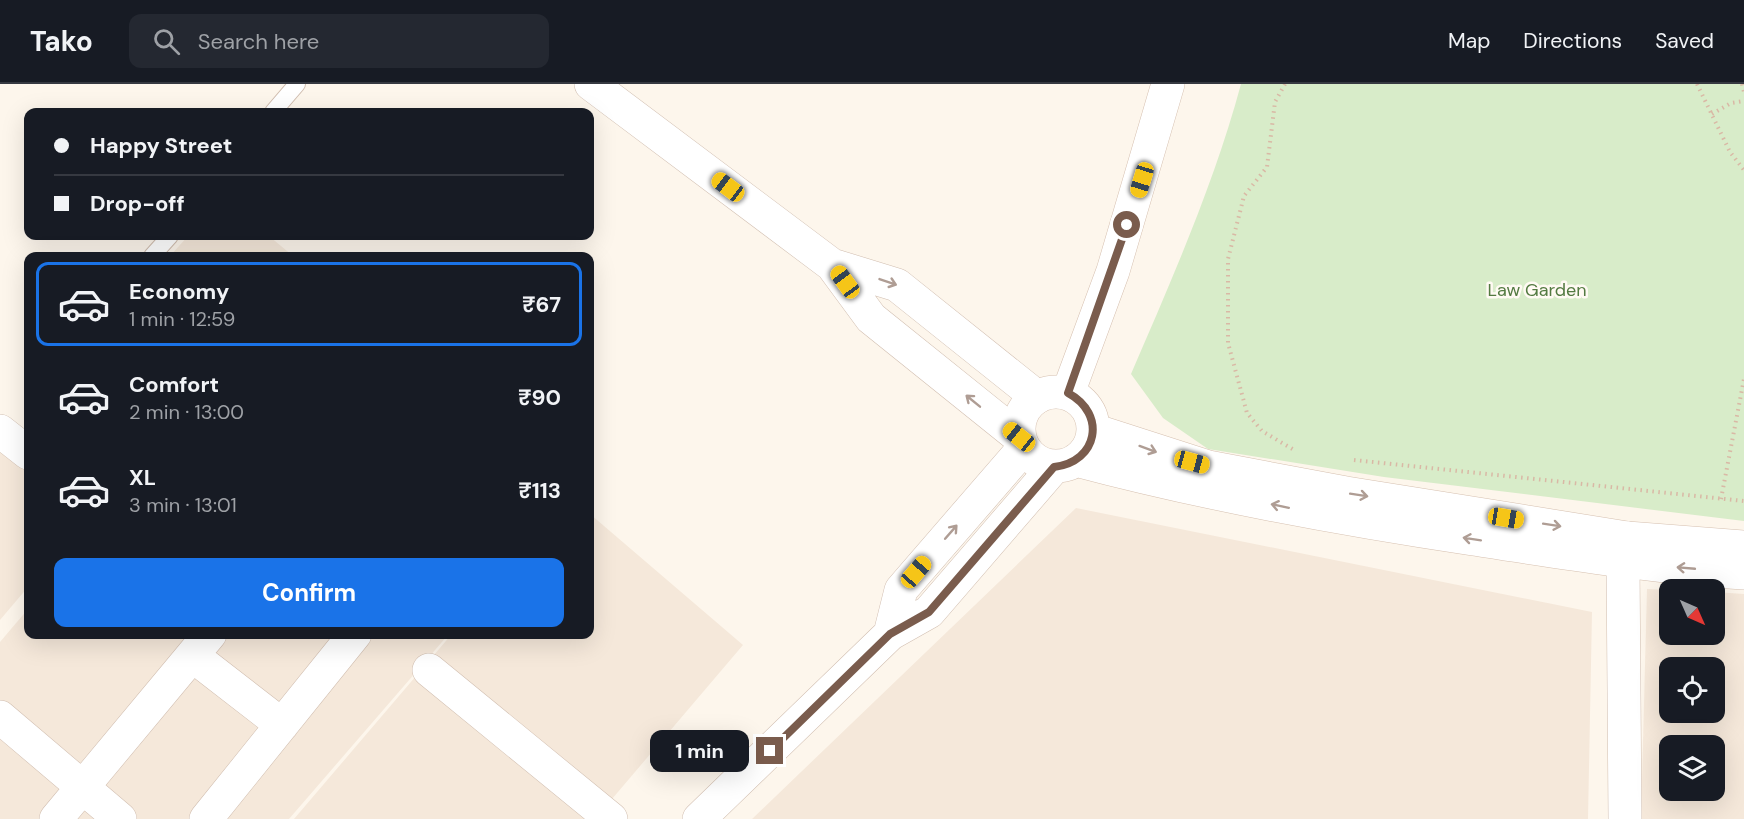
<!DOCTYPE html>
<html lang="en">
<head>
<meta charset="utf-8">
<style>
	:root { --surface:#171b24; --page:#242831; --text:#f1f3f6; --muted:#9ea1a6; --line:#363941; --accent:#1a73e8 }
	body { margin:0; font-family:"DM Sans",sans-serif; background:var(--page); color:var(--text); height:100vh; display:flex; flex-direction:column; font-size:22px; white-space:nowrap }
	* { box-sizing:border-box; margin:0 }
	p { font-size:20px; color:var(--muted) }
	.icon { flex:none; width:33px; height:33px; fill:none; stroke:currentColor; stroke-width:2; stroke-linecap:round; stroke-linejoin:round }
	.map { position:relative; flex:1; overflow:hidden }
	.drawer { position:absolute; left:24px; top:168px; width:570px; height:387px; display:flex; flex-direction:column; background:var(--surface); border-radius:12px; box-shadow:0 6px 24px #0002 }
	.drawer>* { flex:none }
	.hud { position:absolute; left:24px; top:24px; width:570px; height:132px; border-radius:12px; box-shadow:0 6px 24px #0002; display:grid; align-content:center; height:132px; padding:0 30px; background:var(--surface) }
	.needle { width:39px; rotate:135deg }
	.tools { position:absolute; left:1659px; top:495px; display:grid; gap:12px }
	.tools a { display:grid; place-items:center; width:66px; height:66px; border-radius:12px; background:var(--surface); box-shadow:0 6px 24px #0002; font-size:30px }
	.end { position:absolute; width:27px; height:27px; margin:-14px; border:8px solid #7a5c4d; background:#fff; box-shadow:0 0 0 3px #fff }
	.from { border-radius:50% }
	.bubble { position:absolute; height:42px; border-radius:12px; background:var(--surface); box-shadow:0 6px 24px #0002; font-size:20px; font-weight:700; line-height:42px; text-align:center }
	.car { position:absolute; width:18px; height:36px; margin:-18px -9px; border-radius:8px; box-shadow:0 0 4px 2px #0007; background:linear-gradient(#f5c518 24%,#345 0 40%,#f5c518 0 76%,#345 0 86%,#f5c518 0) }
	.hud b { display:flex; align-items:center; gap:21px; height:57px; font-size:22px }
	.hud b+b { border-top:2px solid var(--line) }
	.hud i { width:15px; height:15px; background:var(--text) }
	ul { padding:10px 0 0; list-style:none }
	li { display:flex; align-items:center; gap:18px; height:84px; margin:0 12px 9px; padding:0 18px; border:3px solid transparent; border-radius:12px }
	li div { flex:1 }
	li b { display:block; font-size:22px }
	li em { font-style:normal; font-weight:700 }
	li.on { border-color:var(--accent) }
	li>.icon { width:54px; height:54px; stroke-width:1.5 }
	.action { display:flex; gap:12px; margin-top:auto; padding:12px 30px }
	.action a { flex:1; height:69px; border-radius:12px; background:var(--accent); color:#fff; font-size:24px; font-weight:700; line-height:69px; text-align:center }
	header { display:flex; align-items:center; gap:36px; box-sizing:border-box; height:84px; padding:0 30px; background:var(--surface); border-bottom:2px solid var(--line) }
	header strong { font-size:28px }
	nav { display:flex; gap:33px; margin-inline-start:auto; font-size:21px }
	.search { width:420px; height:54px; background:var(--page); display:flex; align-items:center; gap:15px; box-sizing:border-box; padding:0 21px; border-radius:12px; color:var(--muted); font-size:22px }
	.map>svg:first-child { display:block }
	.residential { fill:#f5e8da; fill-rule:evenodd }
	.green { fill:#d8ecc9 }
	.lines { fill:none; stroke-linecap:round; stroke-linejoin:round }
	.service-casing { stroke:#d1beb0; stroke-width:18 }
	.minor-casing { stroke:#d1beb0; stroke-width:34 }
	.tertiary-casing { stroke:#d1beb0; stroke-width:34 }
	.secondary-casing { stroke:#d6c0b0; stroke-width:34 }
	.path { stroke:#d9b8a5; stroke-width:4; stroke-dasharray:1.5 4.5; stroke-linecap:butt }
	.service { stroke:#fff; stroke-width:16 }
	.minor { stroke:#fff; stroke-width:33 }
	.tertiary { stroke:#fff; stroke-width:33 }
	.secondary { stroke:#fff; stroke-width:33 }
	.oneway { stroke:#af9d94 }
	.route { stroke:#7a5c4d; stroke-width:8 }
	.labels { text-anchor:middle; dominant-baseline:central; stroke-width:5; stroke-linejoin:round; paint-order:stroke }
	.park-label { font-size:18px; fill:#537a41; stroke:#fffaf3 }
</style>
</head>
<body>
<header>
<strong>Tako</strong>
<div class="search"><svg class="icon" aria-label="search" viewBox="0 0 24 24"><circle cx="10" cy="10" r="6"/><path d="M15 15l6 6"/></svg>Search here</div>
<nav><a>Map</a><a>Directions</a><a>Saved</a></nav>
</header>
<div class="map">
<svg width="1744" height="735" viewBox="0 0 1744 735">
	<rect width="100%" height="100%" fill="#fdf6ec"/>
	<path class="residential" d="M188 152H269L293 172H170Z
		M0 356 28 380V503L0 536Z
		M1076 424 1592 528 1588 735H752Z
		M590 430 743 561 595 735H294L451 551 590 550Z
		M1647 505 1669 506 1670 550H1714L1715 508 1744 510V735H1641ZM1670 584H1714V628H1670ZM1670 662H1714V706H1670Z
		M28 525V550L448 551 289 735H0V558Z"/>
	<path class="green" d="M1241 0H1744V437L1384 393 1208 365 1163 334 1131 290C1172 195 1214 100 1241 0Z"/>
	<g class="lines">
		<defs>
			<path id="service" d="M273 28 297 0
				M152 172 170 152"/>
			<path id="minor" d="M0 347 28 369
				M193 572 282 641
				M429 586 611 735
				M0 633 120 735
				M56 735 210 550
				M206 735 355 550"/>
			<path id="tertiary" d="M591 0 832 181 871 234 1019 353
				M832 181 897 201 1037 313
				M890 550 901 506 1023 365
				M699 735 890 550 929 528 1054 383
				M1625 735 1623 479 1627 454"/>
			<path id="secondary" d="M1019 345a37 37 0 1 1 74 0a37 37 0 1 1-74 0Z
				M1068 309 1113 187 1168 0
				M1093 346 1208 383 1346 409 1627 454 1744 463
				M1076 376C1207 411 1340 435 1473 455 1564 469 1653 483 1744 489"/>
		</defs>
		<use href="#service" class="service-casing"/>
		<use href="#minor" class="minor-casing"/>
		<use href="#tertiary" class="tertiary-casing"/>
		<use href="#secondary" class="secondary-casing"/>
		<path class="path" d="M1285 0 1275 18 1267 83 1244 112 1228 175V259L1247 329 1262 347 1294 366
			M1697 0 1730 68 1744 86
			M1742 0 1744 8
			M1712 30 1731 19 1744 17
			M1354 376 1744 417
			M1721 415 1744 295"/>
		<use href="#service" class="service"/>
		<use href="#minor" class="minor"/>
		<use href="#tertiary" class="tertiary"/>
		<use href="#secondary" class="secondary"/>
	</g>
	<defs><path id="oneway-shaft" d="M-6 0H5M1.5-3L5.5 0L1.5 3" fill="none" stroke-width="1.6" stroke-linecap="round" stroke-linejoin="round" transform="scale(1.5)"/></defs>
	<g class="oneway">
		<use href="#oneway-shaft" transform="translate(888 198) rotate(19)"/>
		<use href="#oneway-shaft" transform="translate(973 317) rotate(-141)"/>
		<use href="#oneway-shaft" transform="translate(1148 365) rotate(20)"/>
		<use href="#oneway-shaft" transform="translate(1359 411) rotate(9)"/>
		<use href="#oneway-shaft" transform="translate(1280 422) rotate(-168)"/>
		<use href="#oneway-shaft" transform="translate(1552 441) rotate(9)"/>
		<use href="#oneway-shaft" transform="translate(951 448) rotate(-49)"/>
		<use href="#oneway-shaft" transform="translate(1472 455) rotate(-171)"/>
		<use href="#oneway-shaft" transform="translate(1686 484) rotate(-175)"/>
	</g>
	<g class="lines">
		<path class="route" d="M770 667 890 550 929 528 1054 383C1098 378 1107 330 1068 309L1127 141"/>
	</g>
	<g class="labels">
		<g class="park-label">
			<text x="1537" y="206">Law Garden</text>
		</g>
	</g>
</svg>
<div class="tools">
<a><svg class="needle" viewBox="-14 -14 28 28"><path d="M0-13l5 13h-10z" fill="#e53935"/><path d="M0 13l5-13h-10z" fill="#9ea1a6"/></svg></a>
<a><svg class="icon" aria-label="locate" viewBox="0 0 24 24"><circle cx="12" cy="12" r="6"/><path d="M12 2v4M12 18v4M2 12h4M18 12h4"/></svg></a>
<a><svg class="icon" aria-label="layers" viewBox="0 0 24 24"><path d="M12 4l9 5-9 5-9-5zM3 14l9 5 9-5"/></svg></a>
</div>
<i class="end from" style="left:1127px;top:141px"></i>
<i class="end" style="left:770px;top:667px"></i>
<div class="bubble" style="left:650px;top:646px;width:99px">1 min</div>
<i class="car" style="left:1142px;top:96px;rotate:197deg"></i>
<i class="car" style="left:728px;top:103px;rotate:307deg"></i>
<i class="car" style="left:845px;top:198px;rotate:324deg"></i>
<i class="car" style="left:1019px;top:353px;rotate:309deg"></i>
<i class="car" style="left:1192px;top:378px;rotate:105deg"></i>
<i class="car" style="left:1506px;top:434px;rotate:99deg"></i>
<i class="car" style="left:916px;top:488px;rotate:41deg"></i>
<div class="hud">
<b><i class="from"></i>Happy Street</b>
<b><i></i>Drop-off</b>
</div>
<section class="drawer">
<ul>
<li class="on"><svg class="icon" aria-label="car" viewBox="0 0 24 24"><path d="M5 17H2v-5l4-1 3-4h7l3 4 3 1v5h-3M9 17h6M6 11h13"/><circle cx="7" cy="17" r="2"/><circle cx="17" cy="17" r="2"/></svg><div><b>Economy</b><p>1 min · 12:59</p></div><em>₹67</em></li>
<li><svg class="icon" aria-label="car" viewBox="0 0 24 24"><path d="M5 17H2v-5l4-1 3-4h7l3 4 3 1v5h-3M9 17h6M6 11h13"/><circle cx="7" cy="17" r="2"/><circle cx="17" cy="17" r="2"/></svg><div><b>Comfort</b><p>2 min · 13:00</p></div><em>₹90</em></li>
<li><svg class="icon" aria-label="car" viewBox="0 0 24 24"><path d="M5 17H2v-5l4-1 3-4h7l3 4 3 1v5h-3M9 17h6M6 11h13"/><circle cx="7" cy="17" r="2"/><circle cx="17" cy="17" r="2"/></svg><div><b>XL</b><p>3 min · 13:01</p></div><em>₹113</em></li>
</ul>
<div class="action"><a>Confirm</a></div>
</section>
</div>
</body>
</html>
